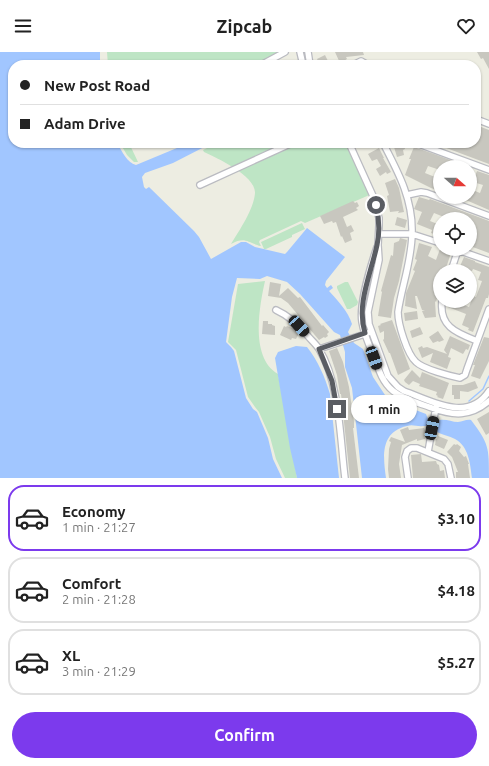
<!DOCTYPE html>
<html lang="en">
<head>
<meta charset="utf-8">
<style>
	:root { --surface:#fff; --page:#f2f2f2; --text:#222; --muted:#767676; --line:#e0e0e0; --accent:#7c3aed }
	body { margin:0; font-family:Ubuntu,sans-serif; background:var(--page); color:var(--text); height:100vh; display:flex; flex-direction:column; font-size:15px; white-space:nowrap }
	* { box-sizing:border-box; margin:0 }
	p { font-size:13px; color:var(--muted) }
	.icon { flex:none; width:22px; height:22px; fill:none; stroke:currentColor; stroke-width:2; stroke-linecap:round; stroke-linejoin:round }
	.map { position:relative; height:426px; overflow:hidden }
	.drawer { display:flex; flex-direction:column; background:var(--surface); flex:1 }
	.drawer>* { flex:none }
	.top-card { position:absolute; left:8px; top:8px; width:473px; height:88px; border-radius:16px; box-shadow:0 1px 3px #0004; display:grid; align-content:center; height:88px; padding:0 12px; background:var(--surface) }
	.needle { width:26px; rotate:111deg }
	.tools { position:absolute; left:433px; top:108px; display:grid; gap:8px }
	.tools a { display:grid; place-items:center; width:44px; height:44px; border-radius:50%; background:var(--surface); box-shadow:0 1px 3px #0004; font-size:20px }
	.end { position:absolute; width:18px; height:18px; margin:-9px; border:5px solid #5a5d63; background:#fff; box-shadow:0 0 0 2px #fff }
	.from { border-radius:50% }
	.bubble { position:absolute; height:28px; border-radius:14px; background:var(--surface); box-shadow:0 1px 3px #0004; font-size:13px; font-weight:700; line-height:28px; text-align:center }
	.car { position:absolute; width:12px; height:24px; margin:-12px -6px; border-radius:5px; box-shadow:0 0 3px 1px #0007; background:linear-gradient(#222 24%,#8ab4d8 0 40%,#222 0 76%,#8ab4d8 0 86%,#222 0) }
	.top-card b { display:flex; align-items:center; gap:14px; height:38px; font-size:15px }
	.top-card b+b { border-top:1px solid var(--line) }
	.top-card i { width:10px; height:10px; background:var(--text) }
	ul { padding:7px 0 0; list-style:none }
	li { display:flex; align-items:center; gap:12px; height:66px; margin:0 8px 6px; padding:0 4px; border:2px solid var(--line); border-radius:16px }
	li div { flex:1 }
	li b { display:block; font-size:15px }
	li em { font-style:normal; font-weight:700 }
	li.on { border-color:var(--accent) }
	li>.icon { width:36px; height:36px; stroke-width:1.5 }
	.primary-button { display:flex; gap:8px; margin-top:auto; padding:8px 12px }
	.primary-button a { flex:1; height:46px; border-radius:24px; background:var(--accent); color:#fff; font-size:16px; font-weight:700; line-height:46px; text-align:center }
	header { display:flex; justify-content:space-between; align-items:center; height:52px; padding:0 12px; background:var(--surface); font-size:18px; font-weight:700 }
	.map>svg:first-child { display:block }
	.green { fill:#bee5c5 }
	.water { fill:#a1c6ff }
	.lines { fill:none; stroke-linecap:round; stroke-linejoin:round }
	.stream { stroke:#a1c6ff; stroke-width:1.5 }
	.building { fill:#c8c7bf }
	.street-casing { stroke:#babbc1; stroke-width:8 }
	.street { stroke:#fff; stroke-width:5.5 }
	.route { stroke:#5a5d63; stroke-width:5 }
</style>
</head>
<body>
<header><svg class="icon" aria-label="menu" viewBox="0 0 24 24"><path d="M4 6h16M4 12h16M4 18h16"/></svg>Zipcab<svg class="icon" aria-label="heart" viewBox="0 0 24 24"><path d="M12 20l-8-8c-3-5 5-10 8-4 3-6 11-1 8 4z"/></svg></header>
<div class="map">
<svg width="489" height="426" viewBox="0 0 489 426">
	<rect width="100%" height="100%" fill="#edede2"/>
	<path class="green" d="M107 0H287L255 13H108Z
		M120 91H129L138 110H134L127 103Z
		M217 91H348L374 141 305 171 301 169 260 188 259 190 261 194C247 191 246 184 231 192 239 179 254 157 255 141 256 124 217 106 204 100L203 98Z
		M302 171 305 177 292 183V185L266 197H264L261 190Z
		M265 229C259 256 250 306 278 322L297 426H285L276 407 270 385 259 360 255 355 248 345 236 298 228 290 238 232Z
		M345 230H348L358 250 357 253 350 257H347L337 236V234Z"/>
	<path class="water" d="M0 0H100V13H13V91H117C122 99 127 111 136 113L189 91H212L173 111 145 121 142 125 144 135 146 137 149 135 194 179 199 185 211 207 241 190H246L255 195 285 202 287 200 307 176 345 205 326 229 325 233 327 236 331 233 333 236 329 239C338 249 348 259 352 272L348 280 354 291 363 297 373 325 385 343 400 352 426 362 428 367 436 370C443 365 450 370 458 370 463 370 466 367 471 368 489 392 489 395 489 426H472C470 411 469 395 455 387 449 384 443 383 437 380L435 374C429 373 428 374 423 374 418 375 413 372 407 374 380 380 383 405 386 426H362L352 336 345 315V300L340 283 334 280 300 242 287 230 267 224 260 227 237 226 232 245 226 290 231 295 234 299 246 346 253 357 257 360 268 386 273 407 282 426H0Z
		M296 294 307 295C318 309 325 325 330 342L339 426H297L290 396 275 306 278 300Z"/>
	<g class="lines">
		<path class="stream" d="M469 349 483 337 489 324"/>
	</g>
	<path class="building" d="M335 0H363L364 3 346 5 347 7 340 11Z
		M477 0H489V17L483 6 481 7Z
		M325 3 330 13H320L317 7Z
		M476 73 489 78V112L433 91H476Z
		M404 92 405 97 403 98 404 103 397 105 394 95Z
		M414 95 434 102 469 115H440V118L428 114 425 121 440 127V139L431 136 405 123 411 107H409Z
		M379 96 384 106H383L391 120 387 122 386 120 380 124 376 117 381 114 377 107 372 109 368 102Z
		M477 119 489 123V158L459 145H470V137L480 141 483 133 473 130Z
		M395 127 399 136 404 160 398 161 399 159 390 160 387 144 389 143 385 131Z
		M419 145 429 148 430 147 489 169V201L470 194V183L473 176 470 175V167H449L434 161 430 169 440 173V184L431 181 432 178 417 172 422 160 414 157Z
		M353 149 355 151 357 150 359 154 356 156 358 158 343 165 347 175 351 173 354 179 350 181 352 188 345 191 342 184 341 185 336 170 333 171 332 169 324 172 320 164Z
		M397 165 407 168 405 176 395 173Z
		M400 186 407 188 399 229 394 246 391 266 378 264 382 240 381 239 391 203 393 204 394 191 399 189Z
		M419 191 432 195 428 204 436 208 440 197 451 201 445 219 440 217V231L436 241 438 242 436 250 435 249 436 265 425 266 422 259 425 258H422L417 244H415L417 257 405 254 406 241 415 219 413 218 417 208 415 207Z
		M464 205 475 209V210L489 215V242L488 246H486L473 280 468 278 469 276 462 273 466 262 448 255 450 249H455L469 255 473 244 476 245 482 229 478 228 481 220 473 217 472 219H458Z
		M270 230 281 232 279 244 288 236 298 246 300 245 322 274 323 273 329 280 327 282 328 284 325 286 324 285 319 288 288 251 281 246 268 244Z
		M417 259 418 267 405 269 404 261Z
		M392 268 410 317 398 323 390 301H389L383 288 384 287V279L380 281 378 274 381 273 380 272Z
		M263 269H268V272H272V273L275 274V283L262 282Z
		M284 274 286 275 287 274 297 278 296 280 299 281 296 287 292 286 291 288 280 283Z
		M420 275 423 282 412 286 410 279Z
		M438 279 444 288 439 290 438 289 433 291 429 285Z
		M450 284 470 293 468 298 466 297 463 302 451 296 448 305 451 306 447 317 430 310 433 301 422 306 418 296 422 294 423 296 427 295 447 302 444 298Z
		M484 285 489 286V309L480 327 471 324 475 313H473Z
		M337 296 343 310 349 335 354 370V376H353L359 426H350L341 342H340L337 323 329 299Z
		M412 318 420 326 422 320 449 331 443 347 437 345 438 344 436 343 437 340 419 334 420 332 413 329 409 333 405 330 404 328Z
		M475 329 478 336 468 340 460 339V347H454V343H452V333H463Z
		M489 360V381L486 383 477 367Z
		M408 375 409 378 424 376 426 381 424 382 425 387 417 389V387L402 393 399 412 401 426H389L388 417 389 397 391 390 389 389 391 385 405 390 400 378Z
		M438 384 448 388 444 397 435 393 436 387H437Z
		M454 392 456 393 457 392 461 395 459 399 464 405 466 404 469 412H468L470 426H456V420H458L452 405 447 400Z
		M421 402 422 410 436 409 437 412 439 413 440 419 444 418 445 426H413L411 403Z"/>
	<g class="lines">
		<defs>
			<path id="street" d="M300 0 303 13
				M308 0 310 13
				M261 13 285 0
				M353 13 361 9 368 13
				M476 67 489 72
				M349 91 373 144 379 166V173L378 193 379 208 368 260 369 272 388 324 398 335 404 339C432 349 468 371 489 339
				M383 91C398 120 413 147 412 181 412 208 402 233 398 260 398 272 407 302 416 310 423 317 450 324 460 326L465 323 467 317 489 257
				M416 91 489 118
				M200 133 292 91
				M407 143 421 140 427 141 489 164
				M379 182H412L440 191
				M377 195C371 213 359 253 362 270 364 283 370 295 375 307 379 319 383 331 393 339 404 348 419 351 432 356 453 364 471 365 489 349
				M455 197 489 209
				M451 219 458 198
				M442 249C439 275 457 281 477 289
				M276 258C289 264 298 272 307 283 311 288 316 292 319 297 340 331 340 387 345 426
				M319 297 368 281
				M428 400 436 355
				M408 426 405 405 407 399 411 396H417L444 407 448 412 451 426"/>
		</defs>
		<use href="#street" class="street-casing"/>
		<use href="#street" class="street"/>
	</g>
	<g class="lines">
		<path class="route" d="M337 357 332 329 319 297 365 281C356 252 371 222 377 193 380 180 379 166 376 153"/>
	</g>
</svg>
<div class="tools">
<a><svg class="needle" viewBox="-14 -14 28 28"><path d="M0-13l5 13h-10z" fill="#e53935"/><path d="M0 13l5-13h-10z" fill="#767676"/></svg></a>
<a><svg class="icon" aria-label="locate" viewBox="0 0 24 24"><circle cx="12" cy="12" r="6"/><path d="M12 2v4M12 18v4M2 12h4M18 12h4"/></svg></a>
<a><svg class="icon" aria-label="layers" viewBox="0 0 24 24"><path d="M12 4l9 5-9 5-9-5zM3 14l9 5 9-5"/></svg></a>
</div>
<i class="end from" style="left:376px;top:153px"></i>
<i class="end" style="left:337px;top:357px"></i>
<div class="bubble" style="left:351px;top:343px;width:66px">1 min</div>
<i class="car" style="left:299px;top:274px;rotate:138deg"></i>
<i class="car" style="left:374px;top:306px;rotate:160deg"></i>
<i class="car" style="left:432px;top:376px;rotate:11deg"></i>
<div class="top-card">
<b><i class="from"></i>New Post Road</b>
<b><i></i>Adam Drive</b>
</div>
</div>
<section class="drawer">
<ul>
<li class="on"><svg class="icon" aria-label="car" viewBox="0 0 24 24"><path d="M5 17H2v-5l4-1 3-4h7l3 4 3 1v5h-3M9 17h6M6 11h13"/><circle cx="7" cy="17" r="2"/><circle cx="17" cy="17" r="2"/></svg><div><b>Economy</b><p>1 min · 21:27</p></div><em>$3.10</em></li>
<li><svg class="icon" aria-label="car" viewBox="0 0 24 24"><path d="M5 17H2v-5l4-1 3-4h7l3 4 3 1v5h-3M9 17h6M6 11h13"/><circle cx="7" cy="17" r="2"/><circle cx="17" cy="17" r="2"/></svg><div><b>Comfort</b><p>2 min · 21:28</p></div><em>$4.18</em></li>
<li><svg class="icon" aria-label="car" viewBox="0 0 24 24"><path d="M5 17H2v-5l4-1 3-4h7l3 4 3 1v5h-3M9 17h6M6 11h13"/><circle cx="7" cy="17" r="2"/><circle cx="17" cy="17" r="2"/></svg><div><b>XL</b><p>3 min · 21:29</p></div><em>$5.27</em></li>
</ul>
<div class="primary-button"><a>Confirm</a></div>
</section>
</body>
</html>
